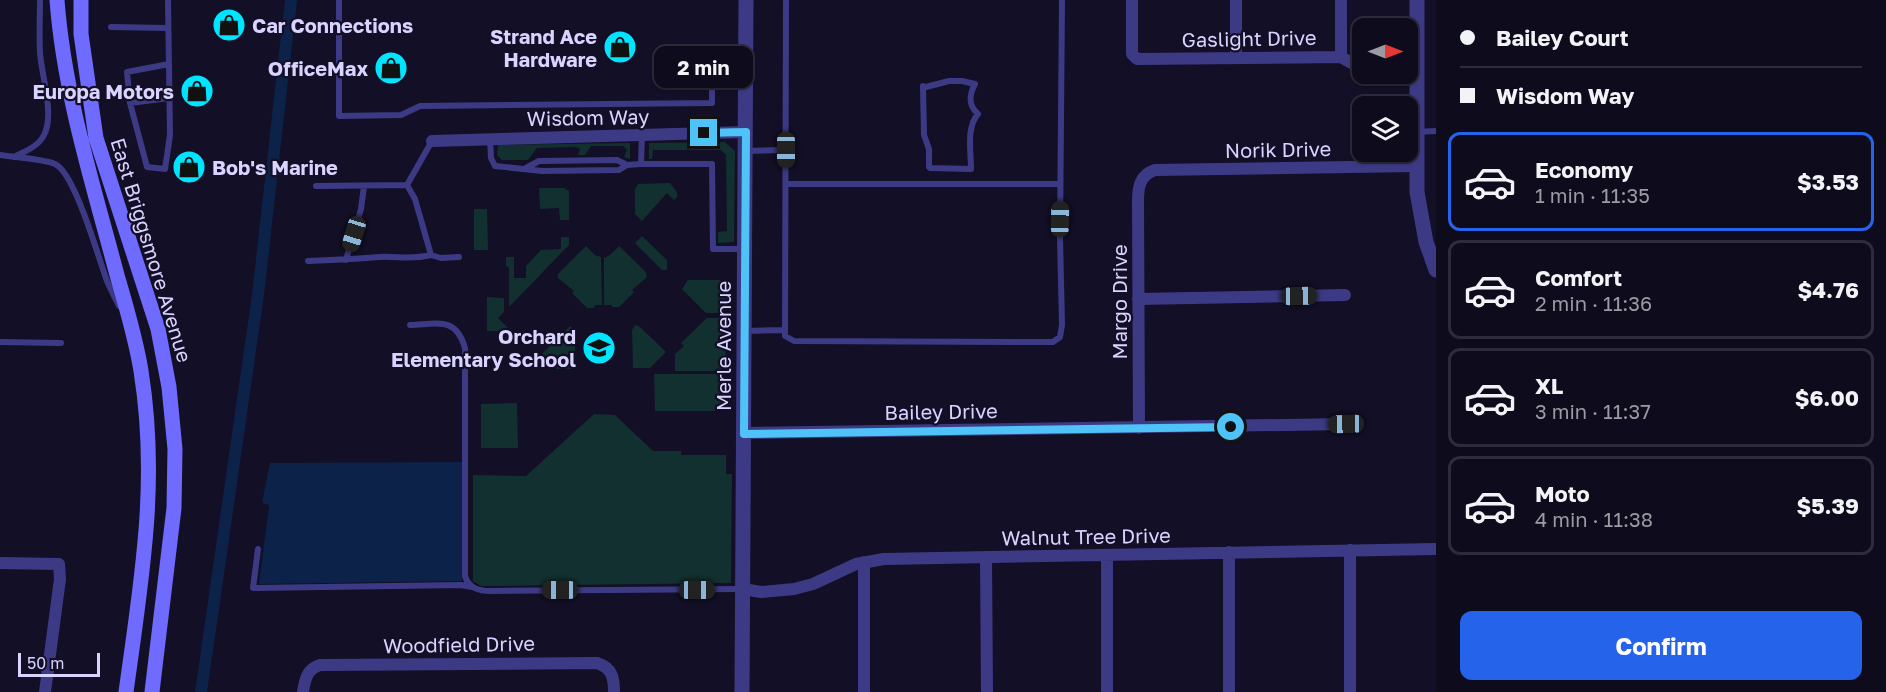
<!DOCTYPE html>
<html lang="en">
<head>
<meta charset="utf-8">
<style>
	:root { --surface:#0e0b1c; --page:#1c1929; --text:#f1f3f6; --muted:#9b9ba3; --line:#2e2b3b; --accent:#2563eb }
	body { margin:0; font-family:"Golos Text",sans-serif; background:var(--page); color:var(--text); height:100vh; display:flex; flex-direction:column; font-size:22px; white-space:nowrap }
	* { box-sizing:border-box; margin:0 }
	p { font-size:20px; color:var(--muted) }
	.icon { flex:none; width:33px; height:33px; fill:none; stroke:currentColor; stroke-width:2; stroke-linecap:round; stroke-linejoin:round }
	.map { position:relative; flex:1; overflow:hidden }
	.side { display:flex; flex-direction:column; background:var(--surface); width:450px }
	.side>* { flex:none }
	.top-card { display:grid; align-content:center; height:132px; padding:0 24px; background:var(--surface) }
	.needle { width:39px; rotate:90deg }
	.buttons { position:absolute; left:1352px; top:18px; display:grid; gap:12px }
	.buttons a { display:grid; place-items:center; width:66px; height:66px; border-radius:12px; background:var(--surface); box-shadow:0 2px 4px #0004,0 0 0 2px var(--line); font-size:30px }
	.scale { position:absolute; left:18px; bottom:15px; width:82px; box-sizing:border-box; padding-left:6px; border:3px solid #d9d4ff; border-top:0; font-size:16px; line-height:21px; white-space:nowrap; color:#d9d4ff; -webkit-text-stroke:4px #130f26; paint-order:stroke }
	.end { position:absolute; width:27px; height:27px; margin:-14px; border:8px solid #4fc3f7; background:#111; box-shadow:0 0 0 3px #111 }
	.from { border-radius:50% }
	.bubble { position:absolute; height:42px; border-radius:12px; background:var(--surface); box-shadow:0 2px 4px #0004,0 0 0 2px var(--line); font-size:20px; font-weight:700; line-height:42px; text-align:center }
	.car { position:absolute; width:18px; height:36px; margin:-18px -9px; border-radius:8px; box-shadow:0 0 4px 2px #0007; background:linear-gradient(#222 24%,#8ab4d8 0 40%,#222 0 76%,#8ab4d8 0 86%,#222 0) }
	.top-card b { display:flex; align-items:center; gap:21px; height:57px; font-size:22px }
	.top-card b+b { border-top:2px solid var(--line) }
	.top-card i { width:15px; height:15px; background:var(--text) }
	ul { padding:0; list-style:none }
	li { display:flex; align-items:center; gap:18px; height:99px; margin:0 12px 9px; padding:0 12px; border:3px solid var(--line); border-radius:12px }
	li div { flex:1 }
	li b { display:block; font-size:22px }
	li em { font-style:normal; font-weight:700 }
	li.current { border-color:var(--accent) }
	li>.icon { width:54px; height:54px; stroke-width:1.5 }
	.primary-button { display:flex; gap:12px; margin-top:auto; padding:12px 24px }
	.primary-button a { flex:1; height:69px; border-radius:12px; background:var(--accent); color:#fff; font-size:24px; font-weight:700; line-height:69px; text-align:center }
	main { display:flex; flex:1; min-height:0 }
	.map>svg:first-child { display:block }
	.green { fill:#12302f }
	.water { fill:#0c2248 }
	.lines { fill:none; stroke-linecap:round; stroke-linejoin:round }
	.canal { stroke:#0c2248; stroke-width:12 }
	.service { stroke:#3d3a85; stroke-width:6 }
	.minor { stroke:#3d3a85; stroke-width:12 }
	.tertiary { stroke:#3d3a85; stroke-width:15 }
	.secondary { stroke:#6f6bff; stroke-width:15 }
	.route { stroke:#4fc3f7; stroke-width:8 }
	.labels { text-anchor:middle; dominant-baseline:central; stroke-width:4.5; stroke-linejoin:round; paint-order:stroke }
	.poi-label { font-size:20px; font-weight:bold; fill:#d9d4ff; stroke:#130f26; text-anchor:end }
	.street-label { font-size:20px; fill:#d9d4ff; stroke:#130f26 }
</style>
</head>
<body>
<main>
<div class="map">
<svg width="1436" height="692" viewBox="0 0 1436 692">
	<rect width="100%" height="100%" fill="#130f26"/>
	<path class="green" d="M725 142 735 151 734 242 718 243V232L727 231 726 155 721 150H653L652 159H649V143Z
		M630 143V159L624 157 627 150 623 146H591L585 155H578L580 149 576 147 537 148 528 160H502L497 155 498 145Z
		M670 183 677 192V197L674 200 667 193 642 221 635 214V189L638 184Z
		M539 188H564L569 191V220H560L559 208 540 209Z
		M474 209H487L488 250H474Z
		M642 236 667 260V270H662L635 243Z
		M561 237H569V245L509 307V267L506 266V257H514V278H526V266L541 250 561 249Z
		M586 246 595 255 601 257 602 305H595L594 308H587L572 293 574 291 558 278V274Z
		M619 246 646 272 647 277 632 290 634 292 619 307H612V305H604V258L610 255Z
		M688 280H720L726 286V307L720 313H706L682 289Z
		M487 297 504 298V312L498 318 518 338 513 345 506 342V331H487Z
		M707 318H720L726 326 725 371H675V354L684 346 681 343Z
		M635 325 639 326 666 352 650 368H633L632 330Z
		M570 326 575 331V369H557L542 354Z
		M654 374H723V411H655Z
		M517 403 518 448H481V404Z
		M594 414 615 415 653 451H681V455H726V474H732L731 583 481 586 473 581V475L526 476Z"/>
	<path class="water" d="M462 462V581L259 584 269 505 262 503 270 463Z"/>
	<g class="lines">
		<path class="canal" d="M201 692 258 295 291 0"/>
		<path class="service" d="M168 0 170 135 165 169 147 167 130 103 127 72 169 64
			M339 0V116L401 115 420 106 712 103V55H745
			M786 0 785 336 794 341 1044 342H1053L1060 337 1062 325 1060 237 1062 0
			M111 27 168 28
			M949 81H962L975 84C969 95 968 105 978 114 966 127 971 152 971 169L930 168 929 167V149L924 135 923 86 926 87Z
			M130 103 169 98
			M1416 132 1436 131
			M642 135 641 164H712L713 249H743
			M490 139 491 158 495 166 542 171 619 170 627 165 641 164
			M432 141 407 185 415 199 431 255 441 258 459 257
			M746 151 786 150
			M0 155C13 157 44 159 55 164 75 173 98 257 107 281 111 290 115 298 119 306
			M14 157C25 151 38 147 44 135 55 115 41 74 40 52 39 35 40 17 40 0
			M526 168 539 161 617 160 627 165
			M786 184H1060
			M316 186 407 185
			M346 260 361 209 364 186
			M308 261C332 260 356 259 379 257 399 256 410 260 431 255
			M410 325C437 324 456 316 465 348V576C469 589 480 591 491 591L742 589
			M745 331 785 330
			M0 342 61 343
			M258 549 253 588 461 585 472 587"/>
		<path class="minor" d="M1132 0V54L1137 59 1341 57 1362 69
			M1341 57V0
			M1236 58V0
			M1371 74 1388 78H1416
			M432 141 746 132
			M1138 299 1345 295
			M1139 428 1138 201C1138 187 1140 175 1155 170L1415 166
			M744 433 1346 424
			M1350 550V692
			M1229 552V692
			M1107 555V692
			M986 557 987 692
			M864 562V692
			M0 563 59 564 60 579 45 692
			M743 589 761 592 794 589 813 584 856 564 884 559 1436 549
			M303 692C305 679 307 669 320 665L597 663C612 668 614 677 614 692"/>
		<path class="tertiary" d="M1417 0V192L1426 242 1436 270
			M742 692 746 0"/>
		<path class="secondary" d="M57 0C64 94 93 184 117 275 126 306 136 339 141 371 159 483 141 582 126 692
			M81 0V34L96 138 158 329 169 387 175 449 174 508 152 692"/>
	</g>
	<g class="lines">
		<path class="route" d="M704 133 746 132 744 434 1231 427"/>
	</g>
	<defs>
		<symbol id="shop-disc" viewBox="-11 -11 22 22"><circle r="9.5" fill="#00e5ff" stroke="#130f26"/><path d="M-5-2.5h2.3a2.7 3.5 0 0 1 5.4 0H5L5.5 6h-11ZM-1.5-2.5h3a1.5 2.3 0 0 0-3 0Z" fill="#111"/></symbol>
		<symbol id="school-disc" viewBox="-11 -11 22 22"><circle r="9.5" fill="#00e5ff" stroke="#130f26"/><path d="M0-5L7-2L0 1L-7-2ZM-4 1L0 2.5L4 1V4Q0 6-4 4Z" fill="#111"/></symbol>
	</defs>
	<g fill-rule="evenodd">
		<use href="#shop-disc" x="210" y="6" width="38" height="38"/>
		<use href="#shop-disc" x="601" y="28" width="38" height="38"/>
		<use href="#shop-disc" x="372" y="49" width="38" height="38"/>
		<use href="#shop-disc" x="178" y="72" width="38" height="38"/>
		<use href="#shop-disc" x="170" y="148" width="38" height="38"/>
		<use href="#school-disc" x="580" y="329" width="38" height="38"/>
	</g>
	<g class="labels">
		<g class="poi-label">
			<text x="252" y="25" text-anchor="start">Car Connections</text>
			<text x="597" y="36">Strand Ace<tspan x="597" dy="23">Hardware</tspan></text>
			<text x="368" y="68">OfficeMax</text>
			<text x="174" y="91">Europa Motors</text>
			<text x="212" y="167" text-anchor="start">Bob's Marine</text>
			<text x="576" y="336">Orchard<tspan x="576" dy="23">Elementary School</tspan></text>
		</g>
		<g class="street-label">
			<text transform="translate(1249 38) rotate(-1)">Gaslight Drive</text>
			<text transform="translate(588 117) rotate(-1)">Wisdom Way</text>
			<text transform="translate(1278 149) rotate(-1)">Norik Drive</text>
			<text transform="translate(152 250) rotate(73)">East Briggsmore Avenue</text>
			<text transform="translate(1119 302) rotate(-90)">Margo Drive</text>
			<text transform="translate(723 346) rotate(-90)">Merle Avenue</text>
			<text transform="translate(941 411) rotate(-1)">Bailey Drive</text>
			<text transform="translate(1086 536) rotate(-1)">Walnut Tree Drive</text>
			<text transform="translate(459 644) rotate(-1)">Woodfield Drive</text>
		</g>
	</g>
</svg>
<div class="buttons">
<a><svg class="needle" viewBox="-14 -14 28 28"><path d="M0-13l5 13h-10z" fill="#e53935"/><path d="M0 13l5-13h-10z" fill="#9b9ba3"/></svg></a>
<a><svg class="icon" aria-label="layers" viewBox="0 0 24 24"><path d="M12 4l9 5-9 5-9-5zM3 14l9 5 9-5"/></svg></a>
</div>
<div class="scale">50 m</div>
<i class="end from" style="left:1231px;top:427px"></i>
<i class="end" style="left:704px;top:133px"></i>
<div class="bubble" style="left:654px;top:46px;width:99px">2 min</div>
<i class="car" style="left:786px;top:150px;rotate:180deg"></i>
<i class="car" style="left:1060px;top:219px;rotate:1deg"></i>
<i class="car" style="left:354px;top:234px;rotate:197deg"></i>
<i class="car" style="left:1299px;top:296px;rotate:89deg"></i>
<i class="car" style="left:1346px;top:424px;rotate:269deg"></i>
<i class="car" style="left:560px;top:590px;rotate:270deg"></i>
<i class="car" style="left:697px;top:590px;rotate:90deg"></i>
</div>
<section class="side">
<div class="top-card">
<b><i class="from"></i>Bailey Court</b>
<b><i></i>Wisdom Way</b>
</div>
<ul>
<li class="current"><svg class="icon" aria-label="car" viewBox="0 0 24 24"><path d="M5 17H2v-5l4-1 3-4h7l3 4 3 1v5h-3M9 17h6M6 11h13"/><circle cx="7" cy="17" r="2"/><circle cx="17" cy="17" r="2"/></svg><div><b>Economy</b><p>1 min · 11:35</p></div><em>$3.53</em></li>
<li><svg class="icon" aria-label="car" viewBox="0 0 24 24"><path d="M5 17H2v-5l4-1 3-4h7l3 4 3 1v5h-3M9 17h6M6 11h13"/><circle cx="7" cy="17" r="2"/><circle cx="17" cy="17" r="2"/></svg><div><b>Comfort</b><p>2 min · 11:36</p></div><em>$4.76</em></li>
<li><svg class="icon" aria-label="car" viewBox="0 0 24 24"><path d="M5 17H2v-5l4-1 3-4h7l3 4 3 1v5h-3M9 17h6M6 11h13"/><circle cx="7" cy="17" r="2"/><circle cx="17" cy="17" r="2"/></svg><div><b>XL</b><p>3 min · 11:37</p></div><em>$6.00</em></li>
<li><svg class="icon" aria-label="car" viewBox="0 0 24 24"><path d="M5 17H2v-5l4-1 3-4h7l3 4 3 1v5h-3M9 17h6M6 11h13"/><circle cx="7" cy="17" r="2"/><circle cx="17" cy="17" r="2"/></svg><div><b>Moto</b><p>4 min · 11:38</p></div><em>$5.39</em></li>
</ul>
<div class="primary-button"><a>Confirm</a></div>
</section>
</main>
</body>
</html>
